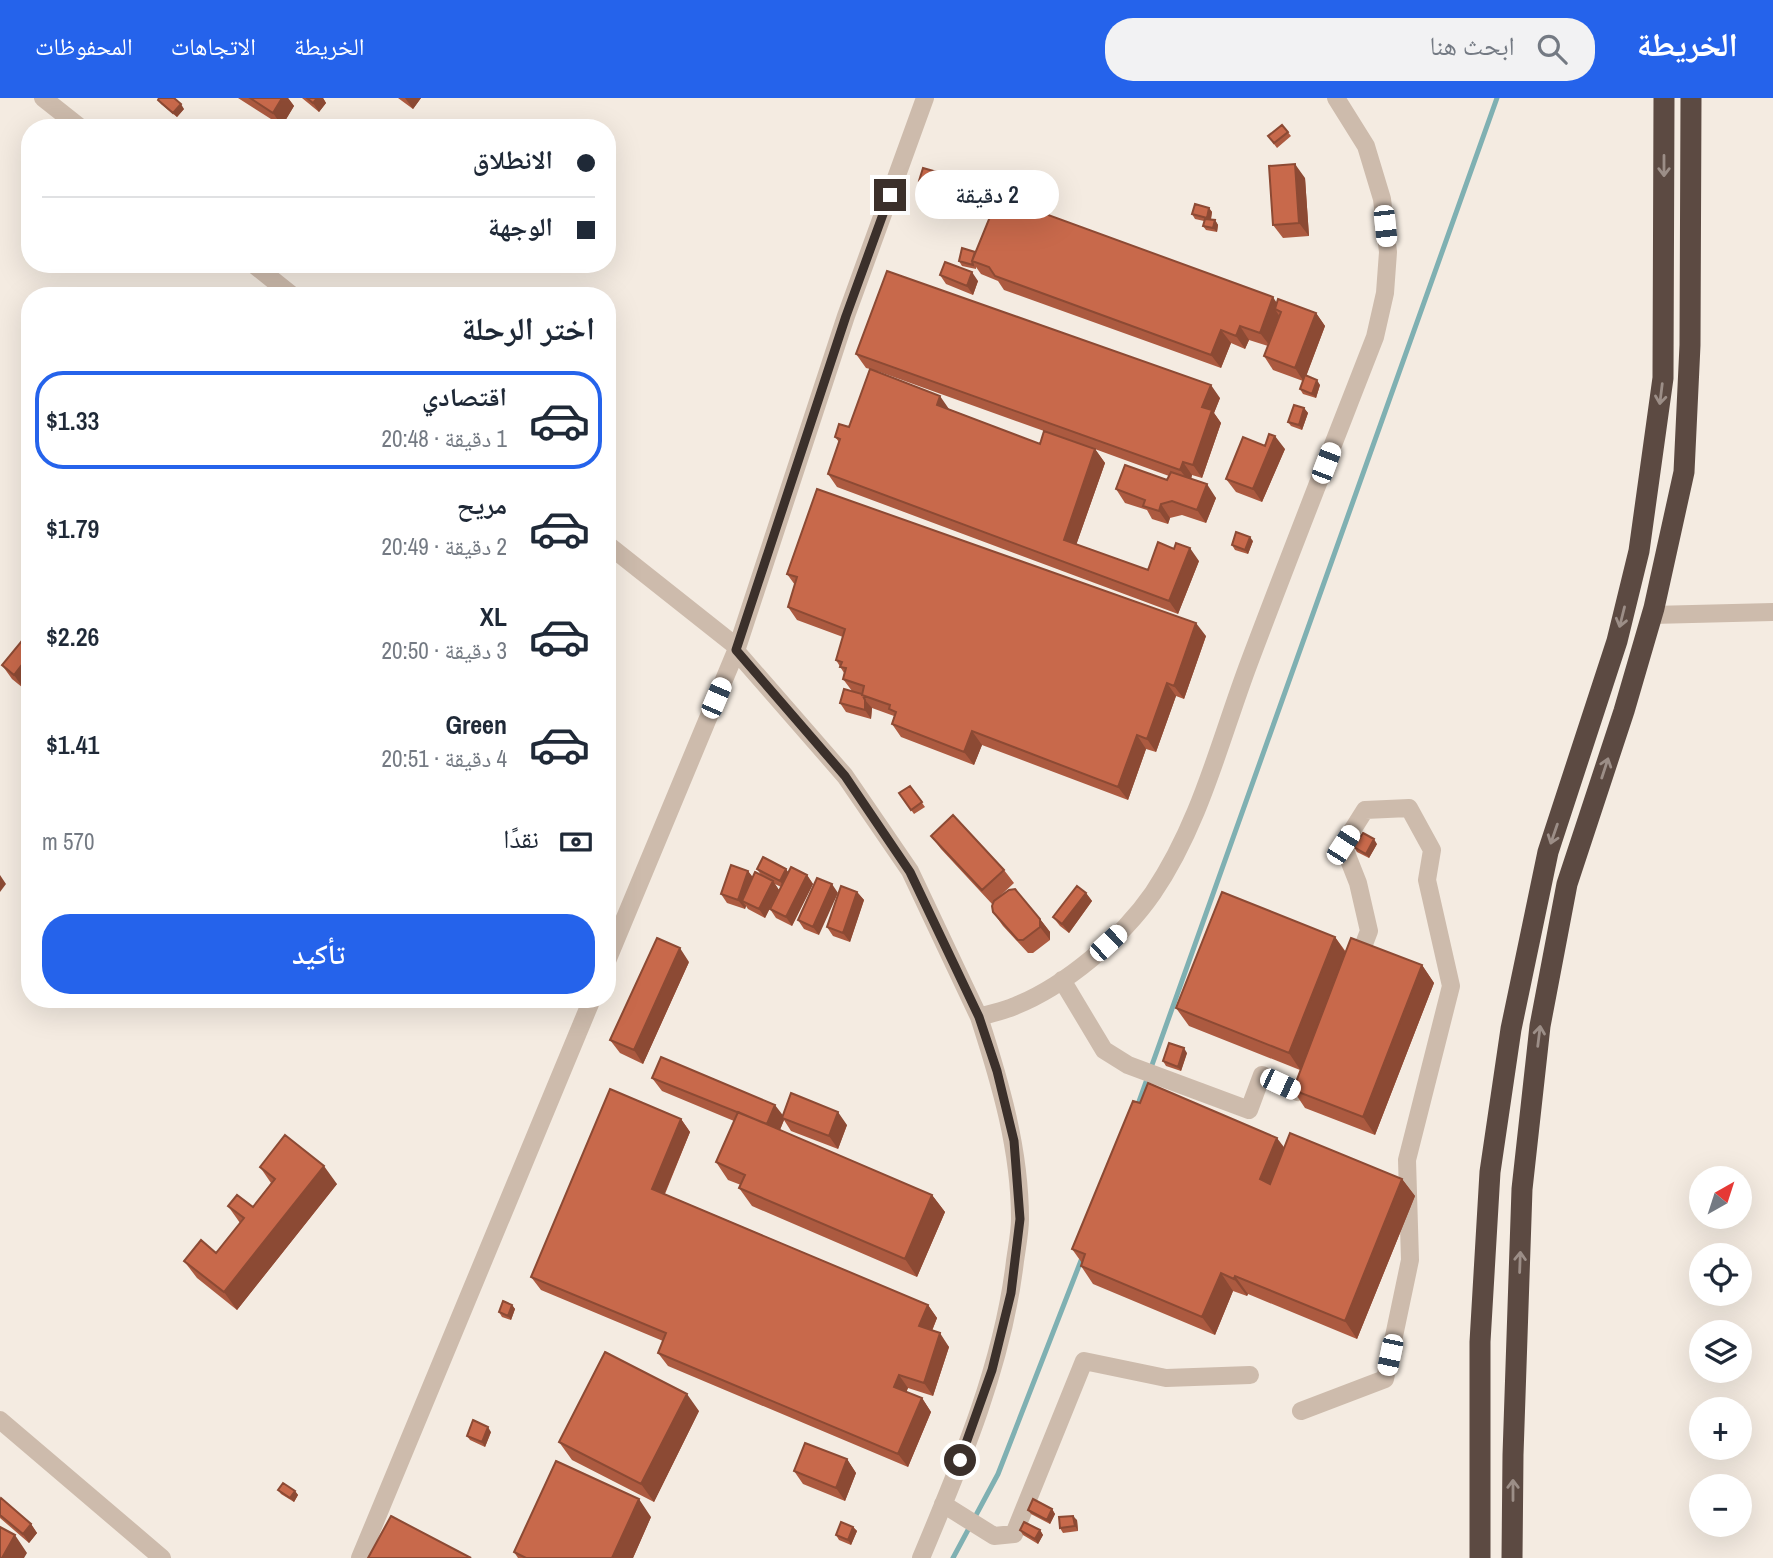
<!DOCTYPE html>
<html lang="ar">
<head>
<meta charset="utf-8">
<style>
	:root { --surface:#fff; --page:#f2f2f3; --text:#1f2937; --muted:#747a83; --line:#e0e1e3; --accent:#2563eb }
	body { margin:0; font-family:"Archivo Narrow","Noto Naskh Arabic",sans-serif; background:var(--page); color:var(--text); direction:rtl; height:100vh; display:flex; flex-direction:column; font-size:26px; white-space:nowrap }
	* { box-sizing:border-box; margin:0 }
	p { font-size:23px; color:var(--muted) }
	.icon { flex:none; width:38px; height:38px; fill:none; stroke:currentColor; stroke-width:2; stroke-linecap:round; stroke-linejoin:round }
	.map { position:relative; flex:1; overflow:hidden; direction:ltr }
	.side { position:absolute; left:21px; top:189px; width:595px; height:721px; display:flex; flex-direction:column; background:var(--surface); border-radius:28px; box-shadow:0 7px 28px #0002; direction:rtl }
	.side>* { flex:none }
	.hud { position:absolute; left:21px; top:21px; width:595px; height:154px; border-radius:28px; box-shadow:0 7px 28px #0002; direction:rtl; display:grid; align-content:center; height:154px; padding:0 21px; background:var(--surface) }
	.needle { width:46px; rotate:39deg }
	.tools { position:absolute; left:1689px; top:1068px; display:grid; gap:14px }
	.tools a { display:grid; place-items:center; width:63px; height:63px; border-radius:50%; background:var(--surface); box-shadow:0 7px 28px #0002; font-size:35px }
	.end { position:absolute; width:32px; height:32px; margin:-16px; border:9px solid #3b302b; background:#fff; box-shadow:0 0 0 4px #fff }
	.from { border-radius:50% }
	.bubble { position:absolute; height:49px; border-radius:24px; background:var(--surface); box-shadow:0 7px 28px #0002; font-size:23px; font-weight:600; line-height:49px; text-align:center; direction:rtl }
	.car { position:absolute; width:21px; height:42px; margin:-21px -10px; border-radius:9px; box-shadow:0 0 5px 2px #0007; background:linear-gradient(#fff 24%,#345 0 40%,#fff 0 76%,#345 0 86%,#fff 0) }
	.hud b { display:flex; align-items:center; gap:24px; height:66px; font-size:26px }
	.hud b+b { border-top:2px solid var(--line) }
	.hud i { width:18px; height:18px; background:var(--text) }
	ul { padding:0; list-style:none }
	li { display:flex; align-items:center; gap:21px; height:98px; margin:0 14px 10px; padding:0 7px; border:4px solid transparent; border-radius:28px }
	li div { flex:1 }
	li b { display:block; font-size:26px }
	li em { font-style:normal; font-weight:600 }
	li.selected { border-color:var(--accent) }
	li>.icon { width:63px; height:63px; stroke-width:1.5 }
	h2 { padding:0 21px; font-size:32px; line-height:84px }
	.pay { display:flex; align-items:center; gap:18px; height:77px; padding:0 21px; font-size:26px }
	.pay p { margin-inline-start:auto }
	.primary-button { display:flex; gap:14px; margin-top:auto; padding:14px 21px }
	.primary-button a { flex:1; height:80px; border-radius:28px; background:var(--accent); color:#fff; font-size:28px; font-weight:600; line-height:80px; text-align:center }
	header { display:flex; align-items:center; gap:42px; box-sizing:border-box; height:98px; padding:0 35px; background:var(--accent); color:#fff }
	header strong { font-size:33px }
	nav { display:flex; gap:38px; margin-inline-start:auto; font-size:24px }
	.search { width:490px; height:63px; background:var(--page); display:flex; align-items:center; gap:18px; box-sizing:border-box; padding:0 24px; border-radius:28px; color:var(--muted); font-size:26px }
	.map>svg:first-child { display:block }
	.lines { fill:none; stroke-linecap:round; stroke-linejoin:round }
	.stream { stroke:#7fb0b2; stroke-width:5 }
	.minor { stroke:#cdbbac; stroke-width:18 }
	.highway { stroke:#5c4a42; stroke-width:21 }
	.wall { fill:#ac5a40; fill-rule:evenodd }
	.shaded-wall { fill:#8c4a34 }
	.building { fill:#c8694b; stroke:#8c4a34; stroke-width:2 }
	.oneway { stroke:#9c8e87 }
	.route { stroke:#3b302b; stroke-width:9 }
</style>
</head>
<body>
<header>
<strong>الخريطة</strong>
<div class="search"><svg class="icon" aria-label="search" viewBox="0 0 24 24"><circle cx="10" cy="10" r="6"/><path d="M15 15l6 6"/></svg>ابحث هنا</div>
<nav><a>الخريطة</a><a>الاتجاهات</a><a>المحفوظات</a></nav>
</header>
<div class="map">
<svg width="1773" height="1460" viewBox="0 0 1773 1460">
	<rect width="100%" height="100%" fill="#f4ebe1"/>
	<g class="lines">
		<path class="stream" d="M1137 1009 1497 0
			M953 1460 998 1376 1082 1160"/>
		<path class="minor" d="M43 0 81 30
			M253 166 293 198
			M607 446 737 549
			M1652 517 1773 514
			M736 553 845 678 910 773 979 919C991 915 1004 913 1015 908 1065 888 1122 840 1153 795 1200 726 1220 642 1249 565 1290 456 1333 347 1375 239L1385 195 1388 154 1382 101 1366 48 1336 0
			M607 863 736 553 846 218 925 0
			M1062 882 1104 952 1128 967 1249 1012 1262 977 1298 994 1309 982
			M1301 1313 1385 1281 1410 1162 1407 1062 1451 888 1427 782 1432 752 1409 710 1365 712 1343 747 1358 785 1369 833 1356 867
			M0 1322 162 1460
			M943 1406 994 1438 1014 1436 1084 1263 1166 1280 1250 1277
			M360 1460 592 901
			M921 1460C961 1365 1003 1266 1015 1163 1017 1149 1020 1134 1020 1121 1020 1051 1000 984 979 919"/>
		<path class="highway" d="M1480 1460V1244L1490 1074 1511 931 1548 754 1617 543 1639 453 1663 280 1664 0
			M1512 1460 1513 1357 1522 1091 1540 928 1567 786 1624 613 1654 510 1684 374 1690 247 1691 0"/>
	</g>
	<path class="wall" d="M238 0H288L294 8 282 28Z
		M302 0H323L326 5 319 14Z
		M398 0H421L413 11Z
		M158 2 184 11 177 19 161 6Z
		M1282 27 1291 38 1277 50 1268 38Z
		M940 78 935 92 922 88 919 83Z
		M1305 80 1309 138 1283 140 1273 127Z
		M1209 110 1212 114 1211 122H1215L1218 127 1217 134 1206 132 1203 128 1204 123 1195 121 1192 116Z
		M975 154 1277 205 1316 215 1325 228 1306 278 1320 287 1316 300 1303 296 1300 291 1303 283 1273 272 1264 258 1268 248 1249 242 1245 251 1231 245 1221 270 1004 192 998 183 981 176 976 169V171L962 168 959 163Z
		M940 177 978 183 973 197 946 186Z
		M856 256 1220 300 1214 315 1221 325 1202 380 1192 377 1191 381 1216 400 1206 425 1182 417 1170 420 1168 426 1152 421 1147 412 1125 405 1116 391 1167 382 1169 378 1092 350 1095 351 1105 365 1076 447 1148 472 1199 463 1178 516 837 389 828 376 839 344 835 339 849 329 870 271 866 270ZM877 273 1044 333 1040 346 949 311Z
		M1304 310 1308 315 1302 332 1291 328 1288 324Z
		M1265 348 1285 351 1262 404 1236 394 1226 381Z
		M1253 443 1248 456 1235 452 1232 447Z
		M787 476 1206 538 1184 601 1176 598 1156 654 1146 651 1128 702 982 647 974 667 901 639 892 626 894 618 872 610 871 621 846 614 840 605 852 593 843 581 844 575 836 562 843 539 797 522 788 509 795 487Z
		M30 533 23 590 12 581 2 567Z
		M910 688 925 709 914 716 899 695Z
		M931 738 1004 772 1014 785 999 799 1040 821 1050 834V842L1033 855H1028L1003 828 993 814 994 804 992 806 941 751Z
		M1377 746 1369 760 1357 754 1354 749Z
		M757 771H786L788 774 807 777 813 786 792 828 776 820 770 811 781 789 775 786 779 792 765 820 748 811 746 808 745 811 727 805 721 796 748 773 753 780 761 777Z
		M817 780 819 837 804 831 798 822Z
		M857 794 864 802 850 844 833 838 827 829Z
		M1086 795 1092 803 1069 835 1060 828 1053 819Z
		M1335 839 1346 854 1422 867 1434 885 1375 1037 1305 1010 1293 992 1300 972 1189 928 1176 910Z
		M689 864 643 966 620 955 610 942Z
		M536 901H551L549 908Z
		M1187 955 1181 973 1166 968 1163 963Z
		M652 980 783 1017 847 1027 838 1051 791 1033 784 1022 780 1032 932 1097 945 1114 917 1179 752 1108 739 1090 741 1087 728 1082 716 1064 734 1023 662 993Z
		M1140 1005 1284 1050 1402 1081 1415 1098 1357 1241 1248 1196 1247 1198 1233 1193 1215 1237 1093 1186 1081 1168 1082 1165 1072 1151Z
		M681 1021 690 1034 665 1096 928 1207 937 1220 932 1233 949 1249 933 1298 908 1290 906 1294 922 1300 931 1314 908 1369 668 1268 658 1255 663 1243 541 1192 531 1179Z
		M260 1069 337 1086 237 1212 197 1180 184 1163 216 1155 240 1125 228 1108 253 1109 271 1085Z
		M512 1207 515 1211 511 1222 502 1219 499 1214Z
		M699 1313 654 1404 572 1362 559 1344Z
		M491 1334 485 1349 470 1342 467 1338Z
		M847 1361 856 1375 845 1403 803 1386 794 1373Z
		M278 1392 295 1393 298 1397 294 1404 281 1396Z
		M0 1402 31 1426 37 1435 29 1445 0 1420Z
		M1052 1411 1055 1416 1050 1426 1031 1416 1028 1412Z
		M651 1419 633 1460H518L514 1454Z
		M1077 1422 1078 1433 1063 1435 1060 1430Z
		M853 1429 857 1433 851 1447 839 1442 836 1437Z
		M1020 1432H1040L1043 1437 1038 1446 1023 1437Z"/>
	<path class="shaded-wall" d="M282 0H288L294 8 282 28 273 15Z
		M317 0H323L326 5 319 14 313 5Z
		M405 0H421L413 11Z
		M181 6 184 11 177 19 173 15Z
		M1295 66 1305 80 1309 138 1299 125Z
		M937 74 940 78 935 92 932 88Z
		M1209 110 1212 114 1210 125 1207 120Z
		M1215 122 1218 127 1217 134 1213 130Z
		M972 174 978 183 973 197 967 188Z
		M1273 199 1282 213 1275 211 1280 219 1270 248 1260 235Z
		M1316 215 1325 228 1304 284 1295 270Z
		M1240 228 1249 242 1245 251 1236 238Z
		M1221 232 1231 245 1221 270 1211 257Z
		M1317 282 1320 287 1316 300 1312 296Z
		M1211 287 1220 300 1214 315 1221 325 1202 380 1193 367 1202 309Z
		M940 298 949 311 937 307Z
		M1304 310 1308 315 1302 332 1299 327Z
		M1275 338 1285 351 1262 404 1253 391Z
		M1095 351 1105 365 1073 456 1064 442Z
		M1183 364 1192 377 1190 385 1180 372Z
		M1207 386 1216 400 1206 425 1197 412Z
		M1161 406 1170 420 1168 426 1159 413Z
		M1250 439 1253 443 1248 456 1245 452Z
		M1190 450 1199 463 1178 516 1169 503Z
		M607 523 615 534 607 553Z
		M1196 525 1206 538 1184 601 1174 588Z
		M30 556V582L23 590 14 577Z
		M1167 585 1176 598 1156 654 1147 641Z
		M865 602 872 610 871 621 865 612Z
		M972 633 982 647 974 667 964 654Z
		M1137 637 1146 651 1128 702 1118 689Z
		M1374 741 1377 746 1369 760 1366 756Z
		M786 771 792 780 786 792 780 783Z
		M748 773 755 782 742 803 746 808 745 811 738 802Z
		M0 777 6 786 0 794Z
		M807 777 813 786 792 828 786 819Z
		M773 783 779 792 765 820 759 811Z
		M832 786 838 795 819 837 813 829Z
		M857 794 864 802 850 844 843 835Z
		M1086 795 1092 803 1069 835 1062 826Z
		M1040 821 1050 834V842L1040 829Z
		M1335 839 1347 857 1301 973 1289 955Z
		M680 850 689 864 643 966 634 952Z
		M1422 867 1434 885 1375 1037 1363 1019Z
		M546 901H551L549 908 545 903Z
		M1184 950 1187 955 1181 973 1178 969Z
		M775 1007 785 1020H782L784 1022 776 1041 767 1027Z
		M838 1014 847 1027 838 1051 829 1038Z
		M681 1021 690 1034 661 1104 652 1091Z
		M1277 1040 1290 1057 1272 1099 1260 1081Z
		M324 1068 337 1086 237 1212 224 1194Z
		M1402 1081 1415 1098 1357 1241 1345 1223Z
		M932 1097 945 1114 917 1179 905 1161Z
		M1221 1175 1233 1193 1215 1237 1202 1219Z
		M1235 1178 1248 1196 1247 1198 1234 1181Z
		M512 1207 515 1211 511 1222 508 1218Z
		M928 1207 937 1220 928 1242 919 1228Z
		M940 1235 949 1249 933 1298 924 1285Z
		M899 1277 908 1290 903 1302 894 1289Z
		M687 1296 699 1313 654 1404 641 1386Z
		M922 1300 931 1314 908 1369 898 1356Z
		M488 1329 491 1334 485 1349 482 1344Z
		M847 1361 856 1375 845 1403 836 1390Z
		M295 1393 298 1397 294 1404 290 1400Z
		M639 1401 651 1419 633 1460H612Z
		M1052 1411 1055 1416 1050 1426 1047 1422Z
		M1073 1418 1077 1422 1078 1433 1075 1428Z
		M31 1426 37 1435 29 1445 23 1436Z
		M853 1429 857 1433 851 1447 848 1442Z
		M1040 1432 1043 1437 1038 1446 1035 1441Z
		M15 1437 27 1455 24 1460H2Z"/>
	<path class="building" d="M159 0H174L181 6 173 15 158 2Z
		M250 0H282L273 15Z
		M307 0H317L313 5Z
		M1282 27 1288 34 1274 45 1268 38Z
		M1295 66 1299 125 1273 127 1269 68Z
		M923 70 937 74 932 88 919 83Z
		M996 104 1013 110 1021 107 1273 199 1260 235 1240 228 1236 238 1221 232 1211 257 995 178 989 169 972 163Z
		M1195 106 1209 110 1207 120 1192 116Z
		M1205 121 1215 122 1213 130 1203 128Z
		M962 150 975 154 972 163 973 167 959 163Z
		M945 164 972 174 967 188 940 177Z
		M887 173 1211 287 1202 309 1212 312 1193 367 1183 364 1180 372 856 256Z
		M1278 201 1316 215 1295 270 1264 258 1281 214 1275 211Z
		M870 271 940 298 937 307 1040 346 1044 333 1095 351 1064 442 1148 472 1158 444 1174 451 1176 445 1190 450 1169 503 828 376 840 341 835 339 839 326 849 329Z
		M1305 277 1317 282 1312 296 1300 291Z
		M1294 307 1304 310 1299 327 1288 324Z
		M1269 336 1275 338 1253 391 1226 381 1243 339 1265 348Z
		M1125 367 1167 382 1171 374 1207 386 1197 412 1172 403 1161 406 1159 413 1143 408 1145 402 1116 391Z
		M817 391 1196 525 1174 588 1167 585 1147 641 1137 637 1118 689 972 633 964 654 892 626 896 614 889 611 890 607 862 597 864 588 843 581 846 570 840 569 842 564 836 562 845 531 788 509 797 479 787 476Z
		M1236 434 1250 439 1245 452 1232 447Z
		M30 533V556L14 577 2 567Z
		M844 591 862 596 865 602V612L840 605Z
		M910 688 922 704 911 712 899 695Z
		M953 717 1004 772 982 792 931 738Z
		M1363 735 1374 741 1366 756 1354 749Z
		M763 759 786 771 780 783 757 771Z
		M731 767 748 773 738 802 721 796Z
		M791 769 807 777 786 819 770 811Z
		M755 774 773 783 759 811 742 803Z
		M817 780 832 786 813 829 798 822Z
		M841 788 857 794 843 835 827 829Z
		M1077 788 1086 795 1062 826 1053 819Z
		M1015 791 1040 821V829L1023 842H1018L993 814 992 808 994 803 1009 792Z
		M1222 794 1335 839 1289 955 1176 910Z
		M657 840 680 850 634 952 610 942Z
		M1351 840 1422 867 1363 1019 1293 992Z
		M1169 945 1184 950 1178 969 1163 963Z
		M661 959 775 1007 767 1026 652 980Z
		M1148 985 1277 1040 1260 1081 1270 1086 1290 1035 1402 1081 1345 1223 1235 1178 1234 1181 1221 1175 1202 1219 1081 1168 1085 1156 1072 1151 1133 1003 1140 1005Z
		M610 991 681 1021 652 1091 928 1207 919 1228 940 1235 924 1285 899 1277 894 1289 922 1300 898 1356 658 1255 666 1235 531 1179Z
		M791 995 838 1014 829 1038 782 1020Z
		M738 1014 932 1097 905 1161 739 1090 745 1077 716 1064Z
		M285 1037 324 1068 224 1194 184 1163 201 1142 216 1155 244 1120 228 1108 237 1097 253 1109 275 1081 260 1069Z
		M503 1203 512 1207 508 1218 499 1214Z
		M605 1254 687 1296 641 1386 559 1344Z
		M473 1322 488 1329 482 1344 467 1338Z
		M805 1345 847 1361 836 1390 794 1373Z
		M556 1363 639 1401 612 1460H526L514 1454Z
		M283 1385 295 1393 290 1400 278 1392Z
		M1 1400 31 1426 23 1436 0 1417V1402Z
		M1033 1401 1052 1411 1047 1422 1028 1412Z
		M391 1418 471 1460H368Z
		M1073 1418 1075 1428 1060 1430 1059 1419Z
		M841 1424 853 1429 848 1442 836 1437Z
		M1024 1424 1040 1432 1035 1441 1020 1432Z
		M0 1429 15 1437 2 1460H0Z"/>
	<defs><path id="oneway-shaft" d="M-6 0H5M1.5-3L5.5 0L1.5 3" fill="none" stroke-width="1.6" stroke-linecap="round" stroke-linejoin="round" transform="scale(1.75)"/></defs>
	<g class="oneway">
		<use href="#oneway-shaft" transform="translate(1664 68) rotate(90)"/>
		<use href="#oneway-shaft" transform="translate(1661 296) rotate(97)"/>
		<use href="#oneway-shaft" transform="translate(1622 519) rotate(104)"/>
		<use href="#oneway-shaft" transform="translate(1605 670) rotate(-72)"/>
		<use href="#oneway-shaft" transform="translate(1554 736) rotate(109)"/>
		<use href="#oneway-shaft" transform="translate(1539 938) rotate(-83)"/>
		<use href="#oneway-shaft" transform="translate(1520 1164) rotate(-88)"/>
		<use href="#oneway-shaft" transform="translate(1513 1392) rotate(-90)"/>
	</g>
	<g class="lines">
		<path class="route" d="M890 97 846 218 736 552 845 678 910 774 979 919 997 973 1014 1043 1020 1121 1011 1195 992 1272 960 1362"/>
	</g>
</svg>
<div class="tools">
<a><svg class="needle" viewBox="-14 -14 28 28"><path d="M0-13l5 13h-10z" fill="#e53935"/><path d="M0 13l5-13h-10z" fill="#747a83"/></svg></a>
<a><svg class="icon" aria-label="locate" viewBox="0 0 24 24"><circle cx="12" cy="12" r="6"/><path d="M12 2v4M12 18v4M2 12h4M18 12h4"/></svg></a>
<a><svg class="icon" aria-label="layers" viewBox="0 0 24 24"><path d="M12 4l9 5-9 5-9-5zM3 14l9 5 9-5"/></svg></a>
<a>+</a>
<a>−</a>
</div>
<i class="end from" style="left:960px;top:1362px"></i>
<i class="end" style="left:890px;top:97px"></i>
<div class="bubble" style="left:915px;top:72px;width:144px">2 دقيقة</div>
<i class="car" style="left:1385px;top:128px;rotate:174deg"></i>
<i class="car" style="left:1326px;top:365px;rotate:21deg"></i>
<i class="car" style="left:716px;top:600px;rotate:23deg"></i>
<i class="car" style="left:1343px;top:747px;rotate:33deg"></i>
<i class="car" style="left:1108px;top:845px;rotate:47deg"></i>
<i class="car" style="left:1280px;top:986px;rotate:115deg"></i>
<i class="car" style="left:1390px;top:1257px;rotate:192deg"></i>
<div class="hud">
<b><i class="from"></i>الانطلاق</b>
<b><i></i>الوجهة</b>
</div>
<section class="side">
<h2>اختر الرحلة</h2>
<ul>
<li class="selected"><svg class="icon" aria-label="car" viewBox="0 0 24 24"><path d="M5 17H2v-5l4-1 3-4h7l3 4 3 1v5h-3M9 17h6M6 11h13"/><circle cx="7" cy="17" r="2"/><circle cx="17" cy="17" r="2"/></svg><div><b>اقتصادي</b><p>1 دقيقة · 20:48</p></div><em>$1.33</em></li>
<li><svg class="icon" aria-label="car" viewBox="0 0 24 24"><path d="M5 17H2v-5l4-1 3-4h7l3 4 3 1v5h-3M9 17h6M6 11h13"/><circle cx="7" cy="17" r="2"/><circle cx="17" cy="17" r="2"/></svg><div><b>مريح</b><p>2 دقيقة · 20:49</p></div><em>$1.79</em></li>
<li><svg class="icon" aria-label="car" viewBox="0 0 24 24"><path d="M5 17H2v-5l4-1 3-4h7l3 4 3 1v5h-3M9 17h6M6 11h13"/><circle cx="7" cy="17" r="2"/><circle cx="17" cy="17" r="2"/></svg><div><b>XL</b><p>3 دقيقة · 20:50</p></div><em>$2.26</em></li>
<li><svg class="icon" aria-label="car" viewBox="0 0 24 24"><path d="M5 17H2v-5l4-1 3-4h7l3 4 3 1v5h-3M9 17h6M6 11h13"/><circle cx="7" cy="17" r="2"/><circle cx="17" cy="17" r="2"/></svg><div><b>Green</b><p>4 دقيقة · 20:51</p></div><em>$1.41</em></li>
</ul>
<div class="pay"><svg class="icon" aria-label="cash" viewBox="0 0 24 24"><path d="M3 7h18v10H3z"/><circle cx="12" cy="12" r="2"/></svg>نقدًا<p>570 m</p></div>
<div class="primary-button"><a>تأكيد</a></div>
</section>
</div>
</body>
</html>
